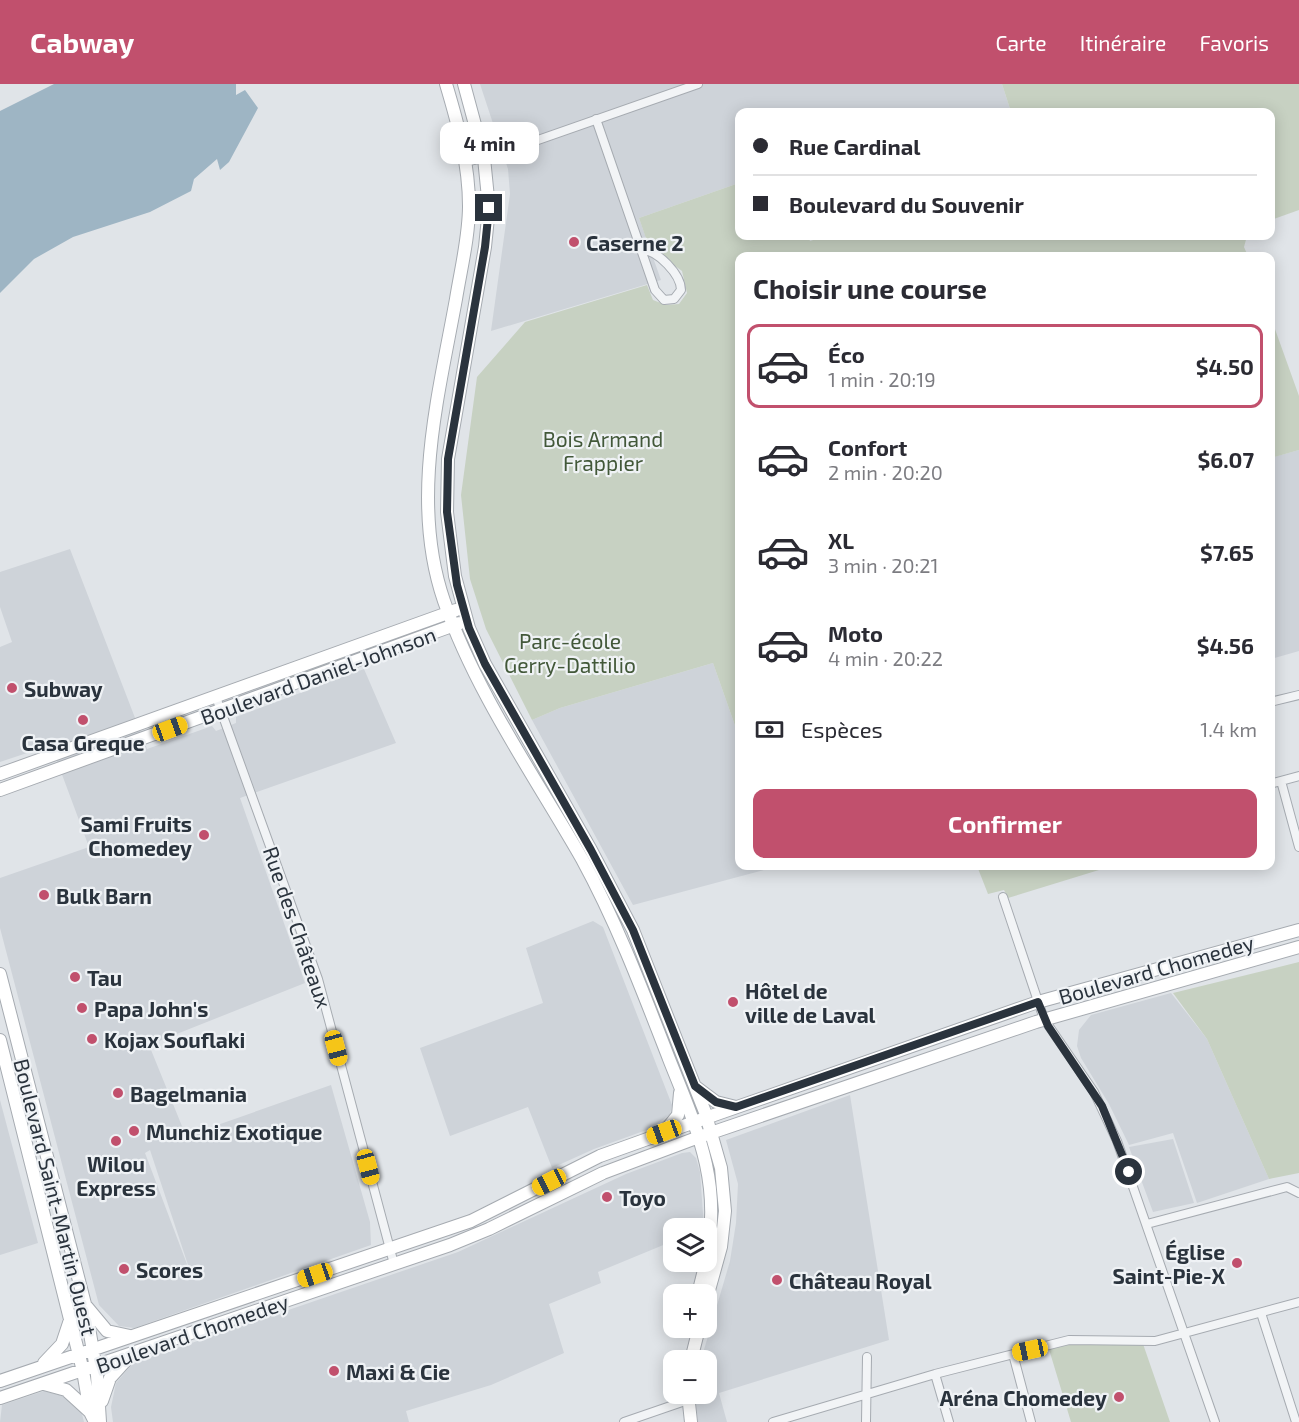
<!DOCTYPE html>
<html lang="fr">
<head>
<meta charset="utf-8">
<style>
	:root { --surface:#fff; --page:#f2f2f3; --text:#2b2b33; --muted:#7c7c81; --line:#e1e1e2; --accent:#c1506d }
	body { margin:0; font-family:"Exo 2",sans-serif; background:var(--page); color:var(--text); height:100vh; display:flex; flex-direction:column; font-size:22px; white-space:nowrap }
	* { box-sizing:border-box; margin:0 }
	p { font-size:20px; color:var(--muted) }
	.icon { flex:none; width:33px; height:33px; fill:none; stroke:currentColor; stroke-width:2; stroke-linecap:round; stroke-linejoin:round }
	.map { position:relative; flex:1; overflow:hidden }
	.sheet { position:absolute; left:735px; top:168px; width:540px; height:618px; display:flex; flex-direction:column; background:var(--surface); border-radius:12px; box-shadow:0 3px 15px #0003 }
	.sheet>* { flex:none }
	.top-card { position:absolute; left:735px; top:24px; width:540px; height:132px; border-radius:12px; box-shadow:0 3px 15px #0003; display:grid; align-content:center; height:132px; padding:0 18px; background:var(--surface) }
	.fabs { position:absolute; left:663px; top:1134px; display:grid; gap:12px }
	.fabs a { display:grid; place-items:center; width:54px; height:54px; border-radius:12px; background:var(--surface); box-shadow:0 3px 15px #0003; font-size:30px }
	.end { position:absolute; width:27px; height:27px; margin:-14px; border:8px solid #2a333d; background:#fff; box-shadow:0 0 0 3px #fff }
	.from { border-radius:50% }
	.bubble { position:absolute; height:42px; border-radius:12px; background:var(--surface); box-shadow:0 3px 15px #0003; font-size:20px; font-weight:700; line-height:42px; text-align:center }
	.car { position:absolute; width:18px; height:36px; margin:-18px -9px; border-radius:8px; box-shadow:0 0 4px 2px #0007; background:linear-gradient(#f5c518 24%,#345 0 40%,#f5c518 0 76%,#345 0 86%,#f5c518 0) }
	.top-card b { display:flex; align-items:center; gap:21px; height:57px; font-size:22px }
	.top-card b+b { border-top:2px solid var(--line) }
	.top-card i { width:15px; height:15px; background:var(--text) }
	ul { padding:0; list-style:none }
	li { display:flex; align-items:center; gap:18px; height:84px; margin:0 12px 9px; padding:0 6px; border:3px solid transparent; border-radius:12px }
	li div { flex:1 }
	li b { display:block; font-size:22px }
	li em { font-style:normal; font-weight:700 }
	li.on { border-color:var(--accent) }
	li>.icon { width:54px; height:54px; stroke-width:1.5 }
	h2 { padding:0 18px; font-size:27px; line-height:72px }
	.pay { display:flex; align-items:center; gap:15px; height:66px; padding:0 18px; font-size:22px }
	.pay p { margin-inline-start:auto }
	.primary-button { display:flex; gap:12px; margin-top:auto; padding:12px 18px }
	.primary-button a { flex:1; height:69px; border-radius:12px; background:var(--accent); color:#fff; font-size:24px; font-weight:700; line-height:69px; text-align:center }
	header { display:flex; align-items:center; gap:36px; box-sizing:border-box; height:84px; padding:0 30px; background:var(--accent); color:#fff }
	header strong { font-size:28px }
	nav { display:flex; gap:33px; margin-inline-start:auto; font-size:21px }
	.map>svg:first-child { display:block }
	.built { fill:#ced3d9; fill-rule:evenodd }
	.green { fill:#c7d1c2 }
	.water { fill:#9eb5c4 }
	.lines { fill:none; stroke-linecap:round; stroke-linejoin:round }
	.street-casing { stroke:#a6abb1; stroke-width:10 }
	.secondary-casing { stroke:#a6abb1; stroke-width:14 }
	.street { stroke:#f2f4f6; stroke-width:8 }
	.secondary { stroke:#fff; stroke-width:12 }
	.route { stroke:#2a333d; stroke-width:8 }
	.poi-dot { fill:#c1506d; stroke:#eff2f5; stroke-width:2 }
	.labels { text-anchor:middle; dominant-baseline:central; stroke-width:4.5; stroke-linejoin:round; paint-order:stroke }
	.poi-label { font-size:21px; font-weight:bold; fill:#2a333d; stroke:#eff2f5; text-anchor:start }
	.park-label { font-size:21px; fill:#425839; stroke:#eff2f5 }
	.street-label { font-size:21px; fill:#2a333d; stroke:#eff2f5 }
</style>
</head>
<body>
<header>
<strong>Cabway</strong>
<nav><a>Carte</a><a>Itinéraire</a><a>Favoris</a></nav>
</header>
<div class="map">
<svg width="1299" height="1338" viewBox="0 0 1299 1338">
	<rect width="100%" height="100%" fill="#e0e4e8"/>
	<path class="built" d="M480 0H1002L1011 28H740L739 99 639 134 661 196 491 247 510 110 508 85Z
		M1299 366V567L1271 575 1270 374Z
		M70 465 147 665 212 642 216 647 236 639V633L364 585 396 659 240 714 305 899 149 961 186 1052 331 1001 370 1138 371 1161 134 1244 119 1242 99 1221 0 844V794L89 763 51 661 0 678V563L12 558 0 523V488ZM150 1066 193 1196 145 1069Z
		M713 579 739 653 740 782H779L633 821 532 636 560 624Z
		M593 837 603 843 672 1021 670 1030 652 1044 594 1065 552 1084 528 1023 450 1052 420 964 543 919 526 864Z
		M1171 909 1207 955 1269 1095 1197 1119 1173 1049 1129 1061 1109 1020 1081 974 1077 962 1079 946 1091 931Z
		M850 1011 889 1256 719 1309 727 1338H698L695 1310H706V1276H701L730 1177 736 1139 738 1100 726 1056Z
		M0 1016 38 1159 0 1171Z
		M1173 1055 1194 1119 1153 1128 1129 1063Z
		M690 1068 696 1074 700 1088 704 1144H674L673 1157 598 1188 601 1199 549 1220 564 1269 491 1301 406 1327 409 1338H113L111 1323 116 1299 133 1279 458 1168 626 1090 682 1069Z
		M44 1307 67 1313 81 1326 84 1338H0L2 1321Z"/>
	<path class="green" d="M1002 0H1299V126L1271 136 1270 28H1011Z
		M739 99 740 152H808L810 157 826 152H1247L1244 163 1248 172H740L739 653 713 579 560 624 532 636 486 545 470 495 461 411 477 293 525 238 647 201 653 216 666 221 679 220 687 209 682 187 649 163 639 134Z
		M1271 234 1299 312V366L1271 374Z
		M434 539 435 543 264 604 295 590Z
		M977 782H1112L1008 814 1004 806 988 810Z
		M1299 878V1089L1269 1095 1207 955 1173 909Z
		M1142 1257 1170 1338H1071L1048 1262Z"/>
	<path class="water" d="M54 0H236V11L245 6 258 24 229 78 220 86 217 75 194 95 191 107 150 128 73 153 34 175 0 209V27Z"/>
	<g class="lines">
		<defs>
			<path id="street" d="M596 35 655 206 664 216 674 215 681 206C681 191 658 166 642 166
				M466 78 498 70 698 0
				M216 613 318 895 394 1180
				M1270 618 1299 611
				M1281 697 1299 763
				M1270 700 1299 692
				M1003 813 1044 935 1094 1008 1117 1057 1215 1338
				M1147 1140 1287 1103 1299 1109
				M1261 1229 1296 1338
				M1013 1270 1031 1338
				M935 1290 949 1338
				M624 1338 688 1316
				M773 1338 935 1290 1069 1256 1155 1257 1299 1218
				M866 1338 867 1273"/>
			<path id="secondary" d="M446 0C458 40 469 80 469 122 469 153 461 184 456 215 438 314 410 418 444 517 476 609 534 691 582 775 617 839 643 908 669 975 696 1043 723 1099 706 1174
				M464 0 484 74 489 124 485 163 448 375 447 428 455 492 469 544 485 580 591 766 633 846 705 1028 721 1084 725 1127 721 1163 706 1217
				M0 690 456 526
				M0 706 460 539
				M0 890 85 1220 97 1291 100 1338
				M0 956 83 1287 90 1328 95 1338
				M696 1003 716 1018 736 1023
				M665 1047 678 1031 680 1009
				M698 1210 706 1178
				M87 1223 107 1247 130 1252
				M691 1276 699 1244
				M44 1279 62 1260 70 1236
				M0 1297 471 1137 600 1072 717 1030 1038 918 1299 846
				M44 1300 66 1306 89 1327
				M688 1310 691 1338
				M0 1314 450 1161 489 1145 603 1089 699 1053 1036 938 1299 863
				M102 1317 110 1294 129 1273"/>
		</defs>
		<use href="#street" class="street-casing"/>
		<use href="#secondary" class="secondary-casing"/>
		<use href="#street" class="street"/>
		<use href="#secondary" class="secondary"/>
	</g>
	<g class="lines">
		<path class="route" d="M489 124 485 163 448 375 447 428 457 501 469 544 485 580 591 766 633 846 695 1002 716 1018 736 1023 1038 918 1048 942 1102 1022 1129 1088"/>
	</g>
	<g class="poi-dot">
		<circle cx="574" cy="158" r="6"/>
		<circle cx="12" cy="604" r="6"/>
		<circle cx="83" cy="636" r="6"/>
		<circle cx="204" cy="751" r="6"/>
		<circle cx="44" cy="811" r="6"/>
		<circle cx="75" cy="893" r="6"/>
		<circle cx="733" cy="918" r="6"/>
		<circle cx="82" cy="924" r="6"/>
		<circle cx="92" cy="955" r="6"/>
		<circle cx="118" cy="1009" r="6"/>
		<circle cx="134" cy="1047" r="6"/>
		<circle cx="116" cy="1057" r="6"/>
		<circle cx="607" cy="1113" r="6"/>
		<circle cx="1237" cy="1179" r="6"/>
		<circle cx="124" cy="1185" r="6"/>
		<circle cx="777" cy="1196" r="6"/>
		<circle cx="334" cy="1287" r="6"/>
		<circle cx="1119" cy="1313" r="6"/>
	</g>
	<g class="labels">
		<g class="poi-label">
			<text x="586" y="158">Caserne 2</text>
			<text x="24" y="604">Subway</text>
			<text x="83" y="658" text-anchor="middle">Casa Greque</text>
			<text x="192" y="739" text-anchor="end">Sami Fruits<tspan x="192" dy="24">Chomedey</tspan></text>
			<text x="56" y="811">Bulk Barn</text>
			<text x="87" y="893">Tau</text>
			<text x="745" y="906">Hôtel de<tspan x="745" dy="24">ville de Laval</tspan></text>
			<text x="94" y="924">Papa John's</text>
			<text x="104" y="955">Kojax Souflaki</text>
			<text x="130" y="1009">Bagelmania</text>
			<text x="146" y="1047">Munchiz Exotique</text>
			<text x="116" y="1079" text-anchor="middle">Wilou<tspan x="116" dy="24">Express</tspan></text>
			<text x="619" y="1113">Toyo</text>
			<text x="1225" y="1167" text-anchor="end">Église<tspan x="1225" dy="24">Saint-Pie-X</tspan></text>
			<text x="136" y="1185">Scores</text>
			<text x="789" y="1196">Château Royal</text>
			<text x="346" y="1287">Maxi &amp; Cie</text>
			<text x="1107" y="1313" text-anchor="end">Aréna Chomedey</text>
		</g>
		<g class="park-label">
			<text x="603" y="354">Bois Armand<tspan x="603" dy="24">Frappier</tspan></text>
			<text x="570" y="556">Parc-école<tspan x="570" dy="24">Gerry-Dattilio</tspan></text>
		</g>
		<g class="street-label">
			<text transform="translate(318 591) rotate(-20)">Boulevard Daniel-Johnson</text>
			<text transform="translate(298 843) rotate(71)">Rue des Châteaux</text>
			<text transform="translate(1156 885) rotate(-16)">Boulevard Chomedey</text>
			<text transform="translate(56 1113) rotate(76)">Boulevard Saint-Martin Ouest</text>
			<text transform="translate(192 1249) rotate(-19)">Boulevard Chomedey</text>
		</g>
	</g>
</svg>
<div class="fabs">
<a><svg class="icon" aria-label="layers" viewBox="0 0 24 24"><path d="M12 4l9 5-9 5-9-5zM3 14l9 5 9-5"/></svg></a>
<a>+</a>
<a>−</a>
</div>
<i class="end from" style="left:1129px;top:1088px"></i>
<i class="end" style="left:489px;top:124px"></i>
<div class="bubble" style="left:440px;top:38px;width:99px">4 min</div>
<i class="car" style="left:170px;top:645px;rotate:70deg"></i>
<i class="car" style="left:336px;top:964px;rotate:165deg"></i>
<i class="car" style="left:664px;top:1048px;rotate:250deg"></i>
<i class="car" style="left:368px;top:1083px;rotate:165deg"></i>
<i class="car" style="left:549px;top:1098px;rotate:243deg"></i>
<i class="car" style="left:315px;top:1191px;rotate:251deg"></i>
<i class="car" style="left:1030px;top:1266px;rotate:258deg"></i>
<div class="top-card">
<b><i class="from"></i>Rue Cardinal</b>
<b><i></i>Boulevard du Souvenir</b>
</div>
<section class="sheet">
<h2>Choisir une course</h2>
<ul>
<li class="on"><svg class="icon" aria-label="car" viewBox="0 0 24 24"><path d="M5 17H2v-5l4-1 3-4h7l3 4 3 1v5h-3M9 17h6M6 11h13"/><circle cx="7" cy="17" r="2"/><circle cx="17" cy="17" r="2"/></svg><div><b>Éco</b><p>1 min · 20:19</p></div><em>$4.50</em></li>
<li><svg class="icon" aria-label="car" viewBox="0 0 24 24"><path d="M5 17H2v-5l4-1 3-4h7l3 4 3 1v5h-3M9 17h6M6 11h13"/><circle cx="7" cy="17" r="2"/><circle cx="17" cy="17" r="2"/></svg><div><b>Confort</b><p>2 min · 20:20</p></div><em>$6.07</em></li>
<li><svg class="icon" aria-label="car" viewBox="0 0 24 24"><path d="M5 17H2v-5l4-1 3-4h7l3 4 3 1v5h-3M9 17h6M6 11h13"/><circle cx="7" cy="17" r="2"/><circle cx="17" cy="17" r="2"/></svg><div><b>XL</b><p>3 min · 20:21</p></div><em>$7.65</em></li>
<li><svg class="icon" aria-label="car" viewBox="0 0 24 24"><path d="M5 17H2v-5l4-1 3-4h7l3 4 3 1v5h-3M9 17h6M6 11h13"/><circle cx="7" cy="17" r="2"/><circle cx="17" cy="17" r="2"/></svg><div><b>Moto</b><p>4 min · 20:22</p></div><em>$4.56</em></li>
</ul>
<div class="pay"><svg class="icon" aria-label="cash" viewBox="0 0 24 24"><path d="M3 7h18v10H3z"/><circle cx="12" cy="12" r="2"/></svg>Espèces<p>1.4 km</p></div>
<div class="primary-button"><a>Confirmer</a></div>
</section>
</div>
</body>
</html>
